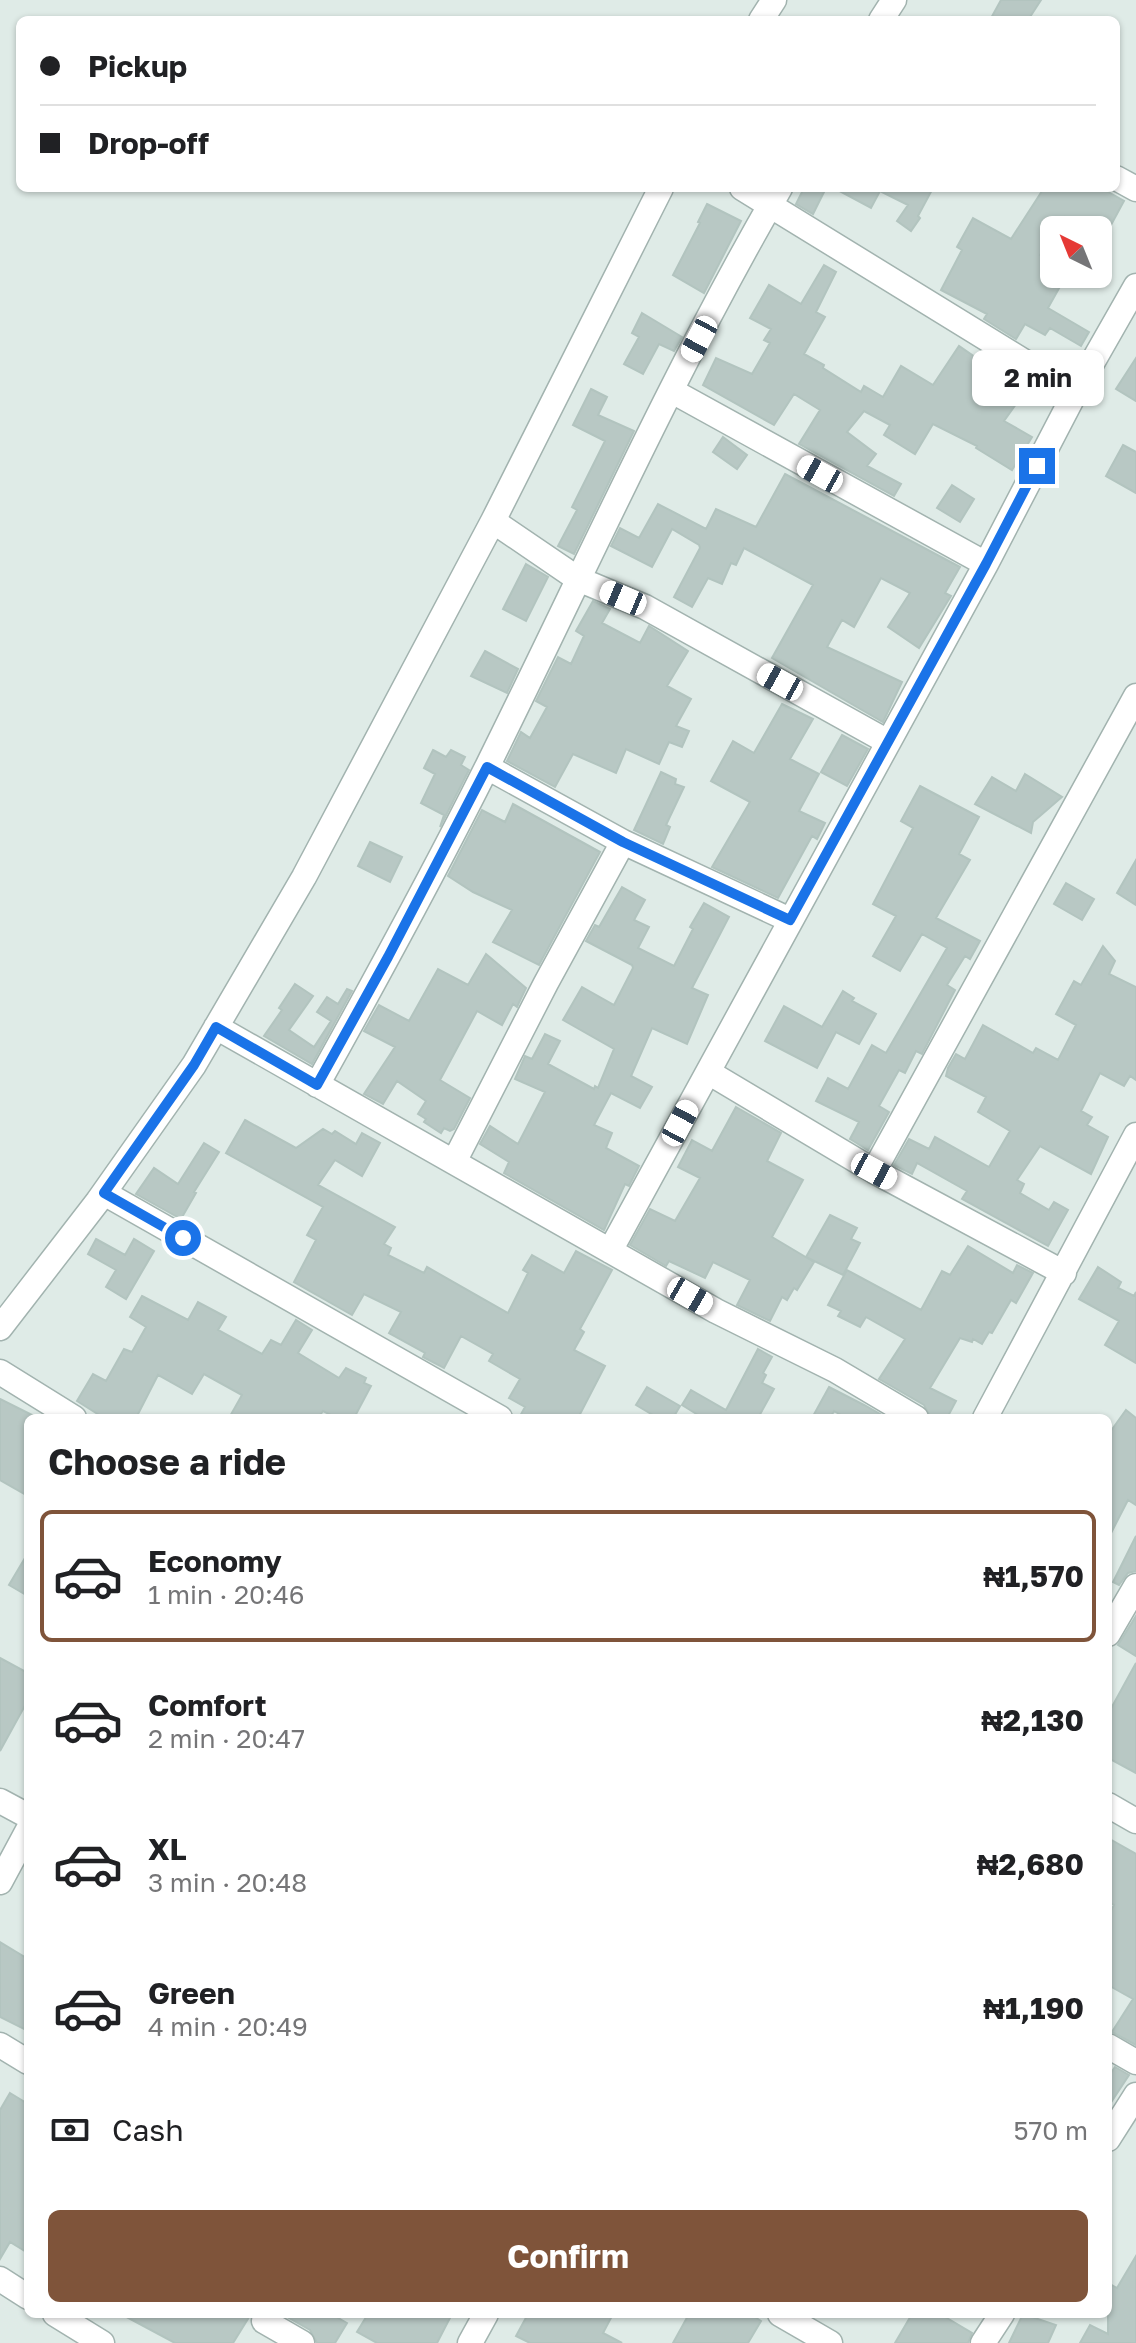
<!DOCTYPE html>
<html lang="en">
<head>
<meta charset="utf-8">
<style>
	:root { --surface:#fff; --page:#f2f2f2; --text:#202124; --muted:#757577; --line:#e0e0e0; --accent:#7f543a }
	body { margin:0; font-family:"Golos Text",sans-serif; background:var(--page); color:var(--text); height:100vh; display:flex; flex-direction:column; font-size:30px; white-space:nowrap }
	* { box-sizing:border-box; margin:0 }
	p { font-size:26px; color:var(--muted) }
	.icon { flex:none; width:44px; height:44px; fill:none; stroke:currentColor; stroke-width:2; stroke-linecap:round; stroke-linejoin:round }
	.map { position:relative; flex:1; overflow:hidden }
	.drawer { position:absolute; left:24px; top:1414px; width:1088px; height:904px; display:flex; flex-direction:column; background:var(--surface); border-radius:12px; box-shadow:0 2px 6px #0004 }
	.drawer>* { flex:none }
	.guide { position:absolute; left:16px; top:16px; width:1104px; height:176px; border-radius:12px; box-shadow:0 2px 6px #0004; display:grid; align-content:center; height:176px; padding:0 24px; background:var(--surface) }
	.needle { width:52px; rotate:317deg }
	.buttons { position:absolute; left:1040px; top:216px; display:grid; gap:16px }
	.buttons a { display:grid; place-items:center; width:72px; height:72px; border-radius:12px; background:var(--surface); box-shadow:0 2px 6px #0004; font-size:40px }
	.end { position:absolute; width:36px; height:36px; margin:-18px; border:10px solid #1a73e8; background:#fff; box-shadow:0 0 0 4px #fff }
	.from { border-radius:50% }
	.bubble { position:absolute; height:56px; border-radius:12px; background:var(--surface); box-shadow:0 2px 6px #0004; font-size:26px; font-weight:700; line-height:56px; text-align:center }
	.car { position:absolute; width:24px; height:48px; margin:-24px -12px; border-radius:10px; box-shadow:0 0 6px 2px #0007; background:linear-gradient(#fff 24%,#345 0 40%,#fff 0 76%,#345 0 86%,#fff 0) }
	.guide b { display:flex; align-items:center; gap:28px; height:76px; font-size:30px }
	.guide b+b { border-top:2px solid var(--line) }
	.guide i { width:20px; height:20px; background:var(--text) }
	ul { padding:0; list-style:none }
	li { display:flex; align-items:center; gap:24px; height:132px; margin:0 16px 12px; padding:0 8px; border:4px solid transparent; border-radius:12px }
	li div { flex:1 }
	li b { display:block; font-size:30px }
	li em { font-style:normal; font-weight:700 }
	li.active { border-color:var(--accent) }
	li>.icon { width:72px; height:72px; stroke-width:1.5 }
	h2 { padding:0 24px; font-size:36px; line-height:96px }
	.pay { display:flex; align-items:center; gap:20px; height:88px; padding:0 24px; font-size:30px }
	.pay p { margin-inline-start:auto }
	.cta { display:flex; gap:16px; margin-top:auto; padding:16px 24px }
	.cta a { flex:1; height:92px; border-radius:12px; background:var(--accent); color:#fff; font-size:32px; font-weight:700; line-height:92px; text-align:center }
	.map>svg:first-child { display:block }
	.building { fill:#b8c8c4; stroke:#b2c4bf; stroke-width:2 }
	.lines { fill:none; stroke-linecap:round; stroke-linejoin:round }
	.minor-casing { stroke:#a2b3af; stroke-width:27 }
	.minor { stroke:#fff; stroke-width:24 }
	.route { stroke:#1a73e8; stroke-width:10 }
</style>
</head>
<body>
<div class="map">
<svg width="1136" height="2343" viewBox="0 0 1136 2343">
	<rect width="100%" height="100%" fill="#dfebe7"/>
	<path class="building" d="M1001 0H1041L1028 20H990Z
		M804 188H826L813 214 796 204Z
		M834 188H933L918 216 920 218 911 231 897 221 908 205 880 191 871 208Z
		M1044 188H1101L1124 201 1104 238 1098 235V230H1089L1065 217 1040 255 1054 265V274H1067L1048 308 1089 332 1081 346 1050 328 1045 335 1025 324 1016 339 984 319 987 314 941 290 962 250 957 247 973 218 1011 239Z
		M707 204 741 221 704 293 673 275 700 223 698 222Z
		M824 265 836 272 816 312 825 317 804 354 824 365 823 368 861 392 864 386 883 397 901 366 933 385 959 346 988 366 991 361 1028 387 1004 421 1032 437 1012 470 976 448 977 446 933 424 915 454 884 435 890 425 864 411 847 432 876 454 867 466 901 484 894 496 799 444 820 410 794 394 774 425 703 385 716 358 752 374 770 343 764 340 771 329 750 318 769 285 801 304Z
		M642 313 682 337 674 351 659 344 643 374 624 364 639 337 632 333Z
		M1136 358V401L1116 389Z
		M591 389 607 397 598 415 634 431 574 554 558 546 577 510 572 507 605 441 573 425Z
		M723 437 747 455 737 469 713 452Z
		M1123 445 1136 452V493L1106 476Z
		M785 474 960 567 945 593 951 596 919 648 888 627 910 593 881 578 854 627 842 620 827 647 902 682 883 722 772 658 813 585 744 548 736 565 731 563 722 584 708 578 692 607 674 597 700 548 699 545 672 529 652 567 611 546 620 528 639 538 658 504 706 529 716 509 756 527Z
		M952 485 974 499 960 522 937 508Z
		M526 564 548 577 526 621 503 609Z
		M593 601 610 609 602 623 640 643 649 626 688 651 667 686 691 699 676 726 689 731 682 747 669 742 659 764 626 749 616 773 573 754 555 787 507 761 521 732 530 738 547 707 536 701 558 657 571 664 584 636 576 631Z
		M485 651 518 669 507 693 471 676Z
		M782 704 813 719 790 759 819 774 799 811 825 823 817 839 812 836 778 898 712 867 750 802 711 781 733 741 754 753Z
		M842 735 868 749 847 786 821 772Z
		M433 750 446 757 451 750 465 757 461 765 469 770 440 827 444 815 421 803 435 774 424 768Z
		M661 772 676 779 675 784 684 787 666 825 670 827 663 844 634 830Z
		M1025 774 1062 797 1033 822 1031 833 975 804 992 777 1016 791Z
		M920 786 979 817 959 854 970 860 936 918 980 941 970 959 965 956 947 985 955 990 922 1054 916 1051 905 1073 899 1070 879 1106 889 1112 868 1150 850 1139 859 1122 816 1101 828 1078 848 1089 872 1045 886 1053 947 948 922 934 900 971 873 956 896 916 873 904 913 828 901 821Z
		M513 804 600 852 539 965 493 942 512 910 473 892 448 876 482 810 505 822Z
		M370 842 402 857 390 882 358 866Z
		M1136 860V905L1117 893Z
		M1066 883 1094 899 1082 920 1054 904Z
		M622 887 645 900 634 920 649 927 638 948 674 966 693 929 690 927 704 903 729 917 692 988 708 995 687 1044 652 1028 631 1076 652 1087 640 1108 611 1093 594 1125 612 1133 606 1148 639 1166 629 1186 625 1184 604 1230 504 1173 509 1162 480 1144 490 1126 518 1144 545 1092 515 1079 525 1056 532 1059 545 1034 560 1041 548 1064 594 1089 595 1086 598 1088 614 1049 563 1020 582 987 614 1005 633 968 632 965 586 941 595 925 599 927Z
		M1103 946 1115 961 1109 974 1136 987V1080L1130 1076 1124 1086 1100 1073 1081 1111 1092 1117 1087 1125 1108 1137 1091 1174 1040 1146 1017 1180 1024 1184 1020 1193 1049 1210 1054 1202 1068 1210 1048 1246 962 1199 967 1191 917 1163 912 1174 894 1165 909 1139 929 1149 935 1137 989 1167 1010 1131 978 1112 986 1097 946 1076 948 1068 956 1054 965 1059 983 1025 1033 1053 1036 1048 1058 1060 1076 1025 1056 1014 1074 981 1081 985Z
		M486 954 526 988 517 1007 513 1004 502 1025 477 1011 440 1080 470 1098 454 1129 450 1131 444 1128 441 1133 424 1122 426 1119 418 1114 426 1101 397 1081 383 1104 364 1094 395 1047 364 1031 379 1005 409 1021 438 969 468 985Z
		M295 984 313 996 289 1030 314 1047 331 1021 317 1012 327 997 338 1004 347 989 352 991 312 1064 264 1036 282 1010 279 1008Z
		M843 991 854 998 852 1001 876 1014 859 1044 836 1032 817 1068 765 1041 784 1006 822 1027Z
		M736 1107 781 1133 767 1161 803 1180 772 1237 814 1262 797 1290 794 1288 787 1300 782 1297 770 1321 737 1305 750 1280 713 1262 705 1278 669 1261 666 1266 630 1245 650 1209 675 1221 700 1178 678 1167 692 1140 712 1151Z
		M245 1120 296 1148 323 1129 332 1134 335 1131 356 1144 362 1133 380 1143 362 1176 335 1160 318 1185 395 1227 384 1244 391 1248 388 1255 424 1273 427 1267 508 1313 528 1273 523 1270 532 1255 564 1273 576 1251 612 1270 580 1329 584 1332 574 1350 605 1366 578 1418H519L525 1407 509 1398 520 1379 489 1361 493 1354 461 1336 444 1368 423 1357 425 1353 389 1333 401 1312 364 1294 352 1315 294 1282 316 1240 307 1235 323 1207 226 1153Z
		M204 1143 219 1152 194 1192 196 1193 181 1219 136 1194 154 1168 178 1184Z
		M830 1215 857 1228 851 1239 860 1243 843 1275 806 1257Z
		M96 1239 125 1255 134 1239 154 1251 126 1299 106 1287 116 1270 88 1254Z
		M968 1246 1013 1273 1017 1265 1033 1273 1016 1303 1011 1300 992 1333 989 1332 982 1344 973 1339 972 1342 960 1338 930 1388 956 1401 947 1418H931L924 1405 879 1379 905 1339 866 1317 860 1327 838 1316 841 1311 828 1305 847 1270 921 1310 942 1271 950 1275Z
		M1098 1267 1121 1282 1118 1288 1134 1296 1136 1292V1363L1105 1345 1119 1321 1079 1299Z
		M142 1296 188 1320 198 1302 226 1317 218 1330 262 1354 271 1340 281 1345 296 1320 312 1330 298 1353 339 1378 346 1368 366 1378 364 1383 371 1386 354 1418H337L323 1411 318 1418H229L242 1395 204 1374 192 1394 158 1375 136 1418H104L77 1401 93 1374 106 1381 124 1349 132 1352 146 1327 130 1317Z
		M758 1349 772 1357 763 1373 766 1375 762 1383 774 1389 758 1418H703L682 1405 691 1390 726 1410Z
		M647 1387 680 1406 673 1418H658L636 1405Z
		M829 1387 864 1405 887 1418H846L834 1411 830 1418H812Z
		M0 1399 32 1415 28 1418V1496L0 1480Z
		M1126 1410 1136 1418V1505L1128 1500 1108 1539V1435Z
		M1136 1536V1571L1128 1573 1119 1585 1113 1582Z
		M28 1553V1596L9 1585Z
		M1136 1616V1656L1118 1645Z
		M0 1658 28 1673V1700L0 1751Z
		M1136 1663V1773L1108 1758V1714Z
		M1108 1838 1136 1854V2045L1112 2032 1133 1999 1108 1985V1916L1114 1905 1108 1902Z
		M0 1942 28 1959V2031L0 2017Z
		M1115 2067 1129 2075 1108 2107V2077Z
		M10 2093 28 2104V2253L10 2242 0 2259V2110Z
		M1136 2256V2343H1080L1090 2325 1108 2334V2283L1117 2288Z
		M121 2314H251L233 2343H175Z
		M282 2314H331L347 2323 335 2343H317L310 2330Z
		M368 2314H452L437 2343H377L357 2332Z
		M528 2314H613L603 2333 622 2343H530L516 2336Z
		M689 2314H750L761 2321 748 2343H673Z
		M912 2314H940L972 2333 968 2343H895Z
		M1023 2314 1056 2325 1048 2343H1009Z"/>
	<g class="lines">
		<defs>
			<path id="minor" d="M761 20 774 0
				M881 20 894 0
				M1116 178 1136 189
				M742 188 1075 393
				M672 391 986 564
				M493 521 578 579 645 607 888 742
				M487 767 623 842 790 920
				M216 1027 716 1311 835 1370 916 1418
				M708 1072 874 1171 1064 1273
				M317 1085C376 979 434 873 488 765 584 572 672 374 780 188
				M454 1162 546 983 623 842
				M874 1171 1136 696
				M104 1193 500 1418
				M610 1251 986 564 1075 393 1136 286
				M0 1328 98 1201 194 1065 304 877 493 521 661 188
				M0 1372 74 1418
				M985 1418 1136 1135
				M1108 1634 1136 1586
				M0 1801 28 1816
				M1108 1805 1136 1821
				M0 1882 28 1830
				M0 2045 28 2062
				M1108 2046 1136 2062
				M1108 2139 1136 2095
				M0 2279 28 2297
				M55 2314 102 2343
				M780 2314 830 2343
				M264 2321 302 2343
				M470 2343 486 2314
				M983 2343 1002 2314"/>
		</defs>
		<use href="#minor" class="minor-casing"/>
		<use href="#minor" class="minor"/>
	</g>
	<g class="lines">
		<path class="route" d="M183 1238 104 1193 194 1065 216 1027 317 1085 388 957 487 767 623 842 790 920 986 564 1037 466"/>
	</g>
</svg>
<div class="buttons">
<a><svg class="needle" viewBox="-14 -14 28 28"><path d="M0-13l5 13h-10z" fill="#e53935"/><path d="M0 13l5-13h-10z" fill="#757577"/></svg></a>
</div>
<i class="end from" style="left:183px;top:1238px"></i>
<i class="end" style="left:1037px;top:466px"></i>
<div class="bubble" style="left:972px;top:350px;width:132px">2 min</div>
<i class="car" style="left:699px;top:339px;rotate:208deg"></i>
<i class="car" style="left:820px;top:474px;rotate:299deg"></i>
<i class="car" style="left:623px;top:598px;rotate:293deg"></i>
<i class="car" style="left:780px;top:682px;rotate:299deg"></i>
<i class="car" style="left:680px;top:1123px;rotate:28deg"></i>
<i class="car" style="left:874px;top:1171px;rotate:118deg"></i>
<i class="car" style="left:690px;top:1296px;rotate:120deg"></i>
<div class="guide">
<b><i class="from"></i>Pickup</b>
<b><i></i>Drop-off</b>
</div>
<section class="drawer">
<h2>Choose a ride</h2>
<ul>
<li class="active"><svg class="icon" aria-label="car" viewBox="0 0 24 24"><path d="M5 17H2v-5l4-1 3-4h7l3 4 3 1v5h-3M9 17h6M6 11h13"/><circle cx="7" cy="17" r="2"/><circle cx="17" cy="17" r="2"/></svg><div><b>Economy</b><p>1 min · 20:46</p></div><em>₦1,570</em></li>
<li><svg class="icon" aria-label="car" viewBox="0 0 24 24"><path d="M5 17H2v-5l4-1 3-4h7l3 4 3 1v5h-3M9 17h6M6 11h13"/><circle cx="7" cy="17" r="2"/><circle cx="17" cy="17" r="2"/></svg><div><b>Comfort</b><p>2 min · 20:47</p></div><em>₦2,130</em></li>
<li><svg class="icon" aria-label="car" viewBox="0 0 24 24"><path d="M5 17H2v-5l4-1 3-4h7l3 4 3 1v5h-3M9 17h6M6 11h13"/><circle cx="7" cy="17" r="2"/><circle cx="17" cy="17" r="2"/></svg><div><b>XL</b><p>3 min · 20:48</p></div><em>₦2,680</em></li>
<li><svg class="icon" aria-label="car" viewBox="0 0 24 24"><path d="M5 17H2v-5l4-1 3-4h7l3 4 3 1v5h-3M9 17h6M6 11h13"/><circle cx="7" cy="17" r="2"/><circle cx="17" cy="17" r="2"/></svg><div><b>Green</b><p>4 min · 20:49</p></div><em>₦1,190</em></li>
</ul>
<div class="pay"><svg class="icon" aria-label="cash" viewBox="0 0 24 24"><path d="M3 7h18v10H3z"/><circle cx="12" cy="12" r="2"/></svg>Cash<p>570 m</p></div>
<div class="cta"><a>Confirm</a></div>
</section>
</div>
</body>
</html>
